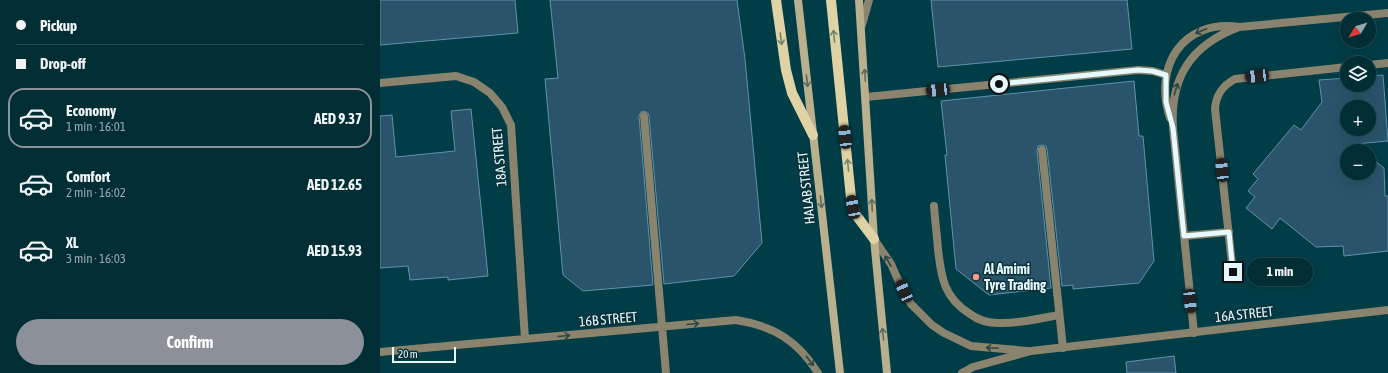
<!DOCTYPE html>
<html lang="en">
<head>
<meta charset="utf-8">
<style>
	:root { --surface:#012e35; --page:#0b363d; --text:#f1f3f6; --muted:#96a8ad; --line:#234a50; --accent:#8c9099 }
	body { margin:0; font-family:"Asap Condensed",sans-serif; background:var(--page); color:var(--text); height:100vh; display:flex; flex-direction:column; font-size:15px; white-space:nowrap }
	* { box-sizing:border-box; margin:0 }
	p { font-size:13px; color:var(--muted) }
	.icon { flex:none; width:22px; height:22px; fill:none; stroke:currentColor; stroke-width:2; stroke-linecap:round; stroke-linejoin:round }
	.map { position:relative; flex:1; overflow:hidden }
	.drawer { display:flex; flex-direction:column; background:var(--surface); width:380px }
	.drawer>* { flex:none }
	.banner { display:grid; align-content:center; height:88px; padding:0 16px; background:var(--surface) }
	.needle { width:26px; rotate:232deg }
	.buttons { position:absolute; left:960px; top:12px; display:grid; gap:8px }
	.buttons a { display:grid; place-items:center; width:36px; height:36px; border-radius:50%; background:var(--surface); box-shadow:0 4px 16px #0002,0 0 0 1px var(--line); font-size:20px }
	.scale { position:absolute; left:12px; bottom:10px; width:64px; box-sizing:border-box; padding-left:4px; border:2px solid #e5f9fe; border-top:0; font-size:11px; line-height:14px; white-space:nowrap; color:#e5f9fe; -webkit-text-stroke:3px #0b3138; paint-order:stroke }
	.end { position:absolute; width:18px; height:18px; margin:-9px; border:5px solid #e5f9fe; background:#111; box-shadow:0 0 0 2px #111 }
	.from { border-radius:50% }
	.bubble { position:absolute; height:28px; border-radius:14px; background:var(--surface); box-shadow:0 4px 16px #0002,0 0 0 1px var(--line); font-size:13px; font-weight:700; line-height:28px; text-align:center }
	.car { position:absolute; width:12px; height:24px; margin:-12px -6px; border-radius:5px; box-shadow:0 0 3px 1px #0007; background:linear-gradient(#222 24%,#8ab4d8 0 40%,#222 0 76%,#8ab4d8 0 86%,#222 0) }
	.banner b { display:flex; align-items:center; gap:14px; height:38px; font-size:15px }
	.banner b+b { border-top:1px solid var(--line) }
	.banner i { width:10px; height:10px; background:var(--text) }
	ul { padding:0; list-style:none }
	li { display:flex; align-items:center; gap:12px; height:60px; margin:0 8px 6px; padding:0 8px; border:2px solid transparent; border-radius:16px }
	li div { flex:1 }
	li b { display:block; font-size:15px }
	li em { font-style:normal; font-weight:700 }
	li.on { border-color:var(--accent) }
	li>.icon { width:36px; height:36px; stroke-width:1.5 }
	.action { display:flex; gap:8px; margin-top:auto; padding:8px 16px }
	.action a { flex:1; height:46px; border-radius:24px; background:var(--accent); color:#fff; font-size:16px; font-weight:700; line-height:46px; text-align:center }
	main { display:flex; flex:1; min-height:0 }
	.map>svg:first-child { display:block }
	.building { fill:#29546a; stroke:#5e93b1; fill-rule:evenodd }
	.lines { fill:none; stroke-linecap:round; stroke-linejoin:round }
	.lane { stroke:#8a846e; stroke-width:8 }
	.street { stroke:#8a846e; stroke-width:8 }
	.secondary { stroke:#bab08d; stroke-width:8 }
	.primary { stroke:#dfd2a4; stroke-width:10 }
	.oneway { stroke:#2b4646 }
	.oneway2 { stroke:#75826e }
	.oneway3 { stroke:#5a6a5e }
	.route { stroke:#e5f9fe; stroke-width:5 }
	.poi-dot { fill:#f49e8a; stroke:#0b3138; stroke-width:1.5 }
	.labels { text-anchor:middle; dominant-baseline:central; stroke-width:3; stroke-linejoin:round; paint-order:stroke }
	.street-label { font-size:14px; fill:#e5f9fe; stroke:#0b3138 }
	.poi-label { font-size:14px; font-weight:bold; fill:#e5f9fe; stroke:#0b3138; text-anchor:start }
</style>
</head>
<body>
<main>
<section class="drawer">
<div class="banner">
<b><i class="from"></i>Pickup</b>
<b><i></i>Drop-off</b>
</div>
<ul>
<li class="on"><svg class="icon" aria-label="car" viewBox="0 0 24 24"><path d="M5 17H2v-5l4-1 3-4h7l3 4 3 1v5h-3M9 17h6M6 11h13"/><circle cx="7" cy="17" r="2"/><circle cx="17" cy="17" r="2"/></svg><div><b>Economy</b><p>1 min · 16:01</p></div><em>AED 9.37</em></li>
<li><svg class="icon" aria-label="car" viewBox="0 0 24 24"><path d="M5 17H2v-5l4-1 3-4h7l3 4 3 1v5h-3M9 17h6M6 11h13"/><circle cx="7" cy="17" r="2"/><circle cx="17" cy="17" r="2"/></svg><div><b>Comfort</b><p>2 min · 16:02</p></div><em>AED 12.65</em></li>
<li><svg class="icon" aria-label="car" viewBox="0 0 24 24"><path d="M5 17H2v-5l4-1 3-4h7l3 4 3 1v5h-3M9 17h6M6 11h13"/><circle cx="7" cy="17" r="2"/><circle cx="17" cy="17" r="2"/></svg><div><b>XL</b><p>3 min · 16:03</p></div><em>AED 15.93</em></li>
</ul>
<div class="action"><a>Confirm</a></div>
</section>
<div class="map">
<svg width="1008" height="373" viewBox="0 0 1008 373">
	<rect width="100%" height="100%" fill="#013d47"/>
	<path class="building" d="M0 0H135L138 33 0 45Z
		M170 0H357L365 59 382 243 354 276 284 284 269 116 268 113 264 111 261 112 259 116 273 285 203 291 183 275 165 79 178 78Z
		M551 0H747L752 49 558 67Z
		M1003 75 1008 141 975 144 983 151H967V173H989V156L1004 168 1005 196H1008V251L964 256 963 246 936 247 900 218 892 229 866 208 875 197 868 191 878 179 873 174 914 125 921 130 942 102 939 80 967 78V85H989V76ZM967 107H989V129H967Z
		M754 81 759 136H763L774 261 759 283 693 289V285L682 286 667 149 666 146 662 145 658 146 657 151 671 288 609 295 576 269 565 155H567L561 101Z
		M91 109 108 276 68 280V277L30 280 28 266 0 268V116L12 115 16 157 75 151 71 111Z
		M794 356 796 373H747L746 362Z"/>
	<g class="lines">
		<path class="lane" d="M482 25 489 0
			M989 65 1008 63
			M0 83 76 76 94 82 110 93 122 107 131 125 145 339
			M486 97 758 70 773 71 786 75
			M264 116 286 373
			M662 150 683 348
			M554 206C555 221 557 235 558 249 561 277 564 298 590 314 598 320 609 323 619 323 639 324 660 318 679 315
			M804 236 849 232
			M853 273 835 109C836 95 842 86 855 79L967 67
			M0 352 356 320C394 326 418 341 438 373"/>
		<path class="street" d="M790 118C773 67 802 19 859 27L1008 13
			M494 239 511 264 523 291 531 304 552 325 564 333 591 346 648 351
			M814 333 793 128C790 77 811 45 859 27
			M582 373 593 367 651 351 1008 310"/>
		<path class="secondary" d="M418 0 460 373
			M479 0 494 239 507 373"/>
		<path class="primary" d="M396 0 406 70 412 93 433 135
			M451 0 471 198 476 215 494 239"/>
	</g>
	<defs><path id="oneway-shaft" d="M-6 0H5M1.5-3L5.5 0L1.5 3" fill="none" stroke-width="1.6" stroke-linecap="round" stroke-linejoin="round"/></defs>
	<g class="oneway">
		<use href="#oneway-shaft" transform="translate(821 31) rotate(157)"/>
		<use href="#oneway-shaft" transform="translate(796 89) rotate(-73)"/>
		<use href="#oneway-shaft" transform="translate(508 261) rotate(-120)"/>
		<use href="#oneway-shaft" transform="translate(313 324) rotate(-5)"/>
		<use href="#oneway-shaft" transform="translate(184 336) rotate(-5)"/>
		<use href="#oneway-shaft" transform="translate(612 348) rotate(-177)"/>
		<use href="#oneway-shaft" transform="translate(430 361) rotate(52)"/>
	</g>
	<g class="oneway2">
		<use href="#oneway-shaft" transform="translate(454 36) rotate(-96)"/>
		<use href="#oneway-shaft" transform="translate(401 39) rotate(82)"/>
		<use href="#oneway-shaft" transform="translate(468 165) rotate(-96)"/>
	</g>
	<g class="oneway3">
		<use href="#oneway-shaft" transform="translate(485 75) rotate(-93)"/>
		<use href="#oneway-shaft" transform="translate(427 81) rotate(84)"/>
		<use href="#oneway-shaft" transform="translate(441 202) rotate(84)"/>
		<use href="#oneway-shaft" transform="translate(492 205) rotate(-93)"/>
		<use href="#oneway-shaft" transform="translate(503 334) rotate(-96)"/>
	</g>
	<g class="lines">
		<path class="route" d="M619 84 758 70 772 71 786 75V102L793 128 804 236 849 232 853 272"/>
	</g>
	<circle class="poi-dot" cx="596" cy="277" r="4"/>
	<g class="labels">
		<g class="street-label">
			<text transform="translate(119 157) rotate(-95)">18A STREET</text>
			<text transform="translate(426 188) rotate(-96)">HALAB STREET</text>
			<text transform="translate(864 314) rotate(-6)">16A STREET</text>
			<text transform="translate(228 319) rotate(-5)">16B STREET</text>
		</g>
		<g class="poi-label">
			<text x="604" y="269">Al Amimi<tspan x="604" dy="16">Tyre Trading</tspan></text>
		</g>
	</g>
</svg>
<div class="buttons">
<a><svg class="needle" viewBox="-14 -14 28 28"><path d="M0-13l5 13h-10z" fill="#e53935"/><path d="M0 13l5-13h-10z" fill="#96a8ad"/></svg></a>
<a><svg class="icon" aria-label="layers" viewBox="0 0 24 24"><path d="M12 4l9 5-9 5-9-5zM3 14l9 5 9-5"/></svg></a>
<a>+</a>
<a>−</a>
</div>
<div class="scale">20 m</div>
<i class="end from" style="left:619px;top:84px"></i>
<i class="end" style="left:853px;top:272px"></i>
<div class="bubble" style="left:867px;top:258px;width:66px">1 min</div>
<i class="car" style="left:877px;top:76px;rotate:264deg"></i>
<i class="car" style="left:558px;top:90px;rotate:264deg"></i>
<i class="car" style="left:465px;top:137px;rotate:354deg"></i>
<i class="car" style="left:842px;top:170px;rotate:354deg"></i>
<i class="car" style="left:473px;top:207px;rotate:349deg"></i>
<i class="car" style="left:524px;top:291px;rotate:336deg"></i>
<i class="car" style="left:810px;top:301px;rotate:174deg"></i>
</div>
</main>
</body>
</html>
